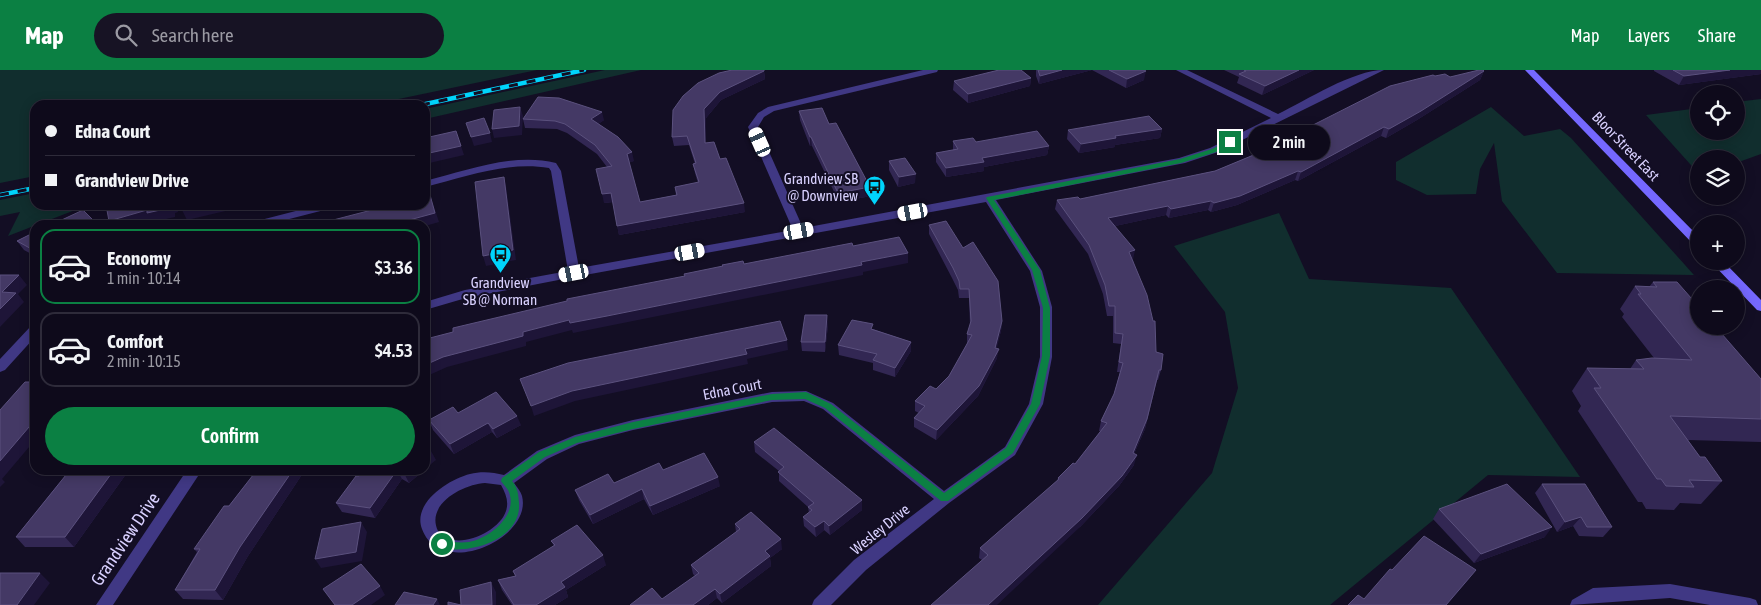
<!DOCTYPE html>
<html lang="en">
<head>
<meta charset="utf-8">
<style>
	:root { --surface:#0e0a1b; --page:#171324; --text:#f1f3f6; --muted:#9b9aa3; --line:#2e2b3a; --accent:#0b8043 }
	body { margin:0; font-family:"Asap Condensed",sans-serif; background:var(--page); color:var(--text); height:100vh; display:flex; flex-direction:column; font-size:19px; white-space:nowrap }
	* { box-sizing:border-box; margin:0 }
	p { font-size:16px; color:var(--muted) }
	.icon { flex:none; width:28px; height:28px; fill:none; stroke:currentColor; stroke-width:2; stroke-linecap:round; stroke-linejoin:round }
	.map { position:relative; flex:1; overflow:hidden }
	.details { position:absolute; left:30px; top:150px; width:400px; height:255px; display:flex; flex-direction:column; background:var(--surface); border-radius:15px; box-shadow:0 2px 12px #0003,0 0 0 1px var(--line) }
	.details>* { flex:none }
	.top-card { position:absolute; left:30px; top:30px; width:400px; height:110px; border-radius:15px; box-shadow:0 2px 12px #0003,0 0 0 1px var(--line); display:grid; align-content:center; height:110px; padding:0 15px; background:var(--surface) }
	.fabs { position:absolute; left:1690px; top:15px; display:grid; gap:10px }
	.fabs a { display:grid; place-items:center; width:55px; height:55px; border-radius:50%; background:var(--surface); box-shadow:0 2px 12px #0003,0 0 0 1px var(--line); font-size:25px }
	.end { position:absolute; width:22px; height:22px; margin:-11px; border:6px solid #0b8043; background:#fff; box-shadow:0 0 0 2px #fff }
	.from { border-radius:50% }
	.bubble { position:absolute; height:35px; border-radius:18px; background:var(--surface); box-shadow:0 2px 12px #0003,0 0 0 1px var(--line); font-size:16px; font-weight:600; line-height:35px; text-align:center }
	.car { position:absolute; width:15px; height:30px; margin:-15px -8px; border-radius:6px; box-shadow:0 0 4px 1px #0007; background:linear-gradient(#fff 24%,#345 0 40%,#fff 0 76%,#345 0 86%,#fff 0) }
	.top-card b { display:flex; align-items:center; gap:18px; height:48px; font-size:19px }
	.top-card b+b { border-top:1px solid var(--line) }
	.top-card i { width:12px; height:12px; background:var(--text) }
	ul { padding:9px 0 0; list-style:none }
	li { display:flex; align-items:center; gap:15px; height:75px; margin:0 10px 8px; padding:0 5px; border:2px solid var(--line); border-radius:15px }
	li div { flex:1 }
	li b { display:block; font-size:19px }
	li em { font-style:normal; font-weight:600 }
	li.on { border-color:var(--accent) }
	li>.icon { width:45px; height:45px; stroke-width:1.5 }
	.action { display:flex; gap:10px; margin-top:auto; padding:10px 15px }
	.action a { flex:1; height:58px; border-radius:30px; background:var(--accent); color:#fff; font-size:20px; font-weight:600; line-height:58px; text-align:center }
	header { display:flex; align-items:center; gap:30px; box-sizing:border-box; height:70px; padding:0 25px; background:var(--accent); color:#fff }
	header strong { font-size:24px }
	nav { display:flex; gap:28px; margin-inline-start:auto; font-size:18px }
	.search { width:350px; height:45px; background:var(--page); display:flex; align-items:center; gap:12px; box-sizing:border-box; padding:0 18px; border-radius:28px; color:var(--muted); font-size:19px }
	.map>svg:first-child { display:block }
	.green { fill:#112e2e }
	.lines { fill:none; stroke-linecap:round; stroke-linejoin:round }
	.minor { fill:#403884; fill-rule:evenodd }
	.secondary { fill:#7568ff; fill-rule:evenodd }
	.rail-casing { stroke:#00d4fc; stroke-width:4.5 }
	.rail { stroke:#130e24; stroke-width:3; stroke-dasharray:9; stroke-linecap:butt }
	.wall { fill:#322753 }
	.shaded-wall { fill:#1e1538 }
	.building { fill:#443965; stroke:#5b517e }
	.route { fill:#0b8043 }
	.labels { text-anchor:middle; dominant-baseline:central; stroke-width:4; stroke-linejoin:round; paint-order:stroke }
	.street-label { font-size:15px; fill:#d9d1ff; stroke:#130e24 }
	.poi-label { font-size:15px; fill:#d9d1ff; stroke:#130e24; text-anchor:end }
	.near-street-label { font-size:18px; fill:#d9d1ff; stroke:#130e24 }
</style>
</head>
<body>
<header>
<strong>Map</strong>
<div class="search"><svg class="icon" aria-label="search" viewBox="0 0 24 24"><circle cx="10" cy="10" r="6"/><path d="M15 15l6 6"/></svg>Search here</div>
<nav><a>Map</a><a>Layers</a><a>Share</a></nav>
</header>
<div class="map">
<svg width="1761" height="535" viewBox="0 0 1761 535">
	<rect width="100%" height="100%" fill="#130e24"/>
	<path class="green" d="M0 0H537L370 35H35V106L0 113Z
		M605 0H641L425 49V39Z
		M1761 29V84L1736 93V89H1699V104L1646 45 1699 38V61H1736V32Z
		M1491 37 1524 66 1560 59 1571 68 1694 205 1557 203 1502 131 1494 73 1480 99 1476 124 1427 125 1396 110V92Z
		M35 123V135H88L8 166 20 142 0 146V130Z
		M1279 143 1309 209 1451 218 1580 407 1488 405 1330 535H1098L1212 403 1238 318 1225 242 1174 176Z"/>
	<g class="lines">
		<path class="minor" d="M923 0H938L937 2 774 41 764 47 758 57 803 158 1179 88 1210 78 1271 48 1176 0H1187L1278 44C1307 30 1353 0 1384 0L1218 82 1185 93 996 130 1042 201 1052 237V287L1043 334 1015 385 949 433 866 500 831 535H812L814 530 854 490 934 429 823 339 804 331 772 332 633 360 579 374 547 389 514 413C517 417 521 422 522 426 533 468 441 510 422 459 412 433 449 409 470 404 481 401 493 402 504 405L537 381 575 365 633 350 772 322 806 321 833 333 944 421 1005 377 1029 334 1040 287V237L1030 201 986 132 574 207 466 228 425 240V232L465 220 568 201 551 101 549 98C507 91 465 107 425 117V111C466 101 513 82 556 93L561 101 579 198 793 160 748 57 758 43 768 37ZM485 413 501 415C506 424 509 432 506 441 500 460 465 477 447 468 444 466 440 463 438 461 425 434 464 414 485 413Z
			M319 135H337L336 137 266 155H248L249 153Z
			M35 255V267L5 300 0 302V289L31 256Z
			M187 400H202L113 535H96Z
			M1670 514 1750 528 1756 530 1758 535H1710L1670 528 1570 535 1572 530 1593 518Z"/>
		<path class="secondary" d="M1525 0H1534L1699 167V177L1695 176Z
			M1710 191H1723L1761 230V241L1757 240Z"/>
		<defs>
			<path id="rail" d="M421 35 584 0
				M0 125 35 118"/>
		</defs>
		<use href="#rail" class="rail-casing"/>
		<use href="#rail" class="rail"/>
	</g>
	<path class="wall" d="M732 0 764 1 765 9 721 30 706 48V73L720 89 745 142 619 165 613 132 604 133 607 97 597 84 567 63 557 59 525 58 523 49 604 50 598 54 634 91 629 92 640 132 676 125 675 117 698 113 695 103 693 94H695L689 75 674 76 672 67Z
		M1036 0H1144V10L1126 18 1092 0 1039 14 1036 6Z
		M1224 0H1314L1262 25 1237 13 1239 7Z
		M1654 0H1761V4L1679 15 1654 1Z
		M1484 1 1480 10 1417 50 1386 68 1381 66 1298 111 1295 110 1237 135 1211 142 1208 140 1169 148 1166 145 1115 156 1133 190 1161 300 1158 310H1157L1145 359 1134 384V395L1119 416 1080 457 982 490 979 488 980 478 1057 411 1058 408 1075 394 1101 361H1099L1101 351 1114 324 1120 302H1117L1121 274 1113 273V246H1107L1103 224 1088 184 1055 139 1057 130 1080 129 1215 101 1256 84 1435 6 1450 7Z
		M1031 8 1030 16 968 33 953 20 954 11Z
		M799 41 829 54 871 126 839 132 812 76H810L800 50Z
		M1162 59 1160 68 1115 75V77L1079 83 1067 69 1068 60Z
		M953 71 976 72 1049 76 1047 85 984 97V101L946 107 936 92V83L953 80Z
		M889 91 915 113 898 117 889 100Z
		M929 155 1002 251 1001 261 996 278 997 288 978 326 936 370 914 357V348L919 343 915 341V331L936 319 949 306 967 274V264L970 255 969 228H959L958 220 952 208 929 164Z
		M35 162V186L24 180 17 171Z
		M1653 212 1761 309V372L1688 370 1700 387 1722 411 1701 434 1680 433 1674 440 1646 439 1642 432H1638L1578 341 1581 336 1572 321 1587 298 1630 299 1636 290 1654 288 1622 247 1624 244 1620 239 1635 216 1649 217Z
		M828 255 825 282 802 281 801 272Z
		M873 259 911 272V281L895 307 873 300V293L839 285 838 275Z
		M458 343 521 355 497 368 492 362 454 384 433 360 429 350Z
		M754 372 862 440 830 465 824 460 816 467 804 456 803 447 809 443 808 437 779 411V401L755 382Z
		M70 400H129L74 477H25L16 467Z
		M257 400H305L248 486 223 530 183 529 175 520 197 482 194 479 229 436Z
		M366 400H424L409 413 402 409 375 448 342 442 336 433 359 406Z
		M663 400 720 416 653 445 644 429 593 454 579 430 575 420 614 413Z
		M1542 414 1612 457 1603 467 1579 466 1573 456 1557 462 1535 423Z
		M1439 439 1545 467 1474 493 1433 449Z
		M735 454 782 479 770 488 771 496 722 533 717 528 708 535H630L662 529 695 506 693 504 691 495 736 462Z
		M551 471 606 495 566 520 568 527 555 535H512L502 520 498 510 515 506 513 501 554 476Z"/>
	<path class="shaded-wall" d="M1062 0H1092L1039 14 1040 6Z
		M1299 0H1314L1262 25 1265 16Z
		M1730 0H1761V4L1679 15 1684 6Z
		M764 1 765 9 721 30 706 48V82L705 73 704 39 720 22Z
		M1146 1 1144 10 1126 18 1127 9Z
		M1484 1 1480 10 1417 50 1386 68 1389 59Z
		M1031 8 1030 16 968 33V24Z
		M520 37 523 46 522 65 494 68 492 59Z
		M602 42 604 50 593 58 591 49Z
		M1384 57 1381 66 1298 111 1301 102Z
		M1162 59 1160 68 1115 75V77L1079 83 1081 74 1115 66Z
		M490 63 492 72 474 76 471 67Z
		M810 67H811L812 76H810Z
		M461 76 464 85 425 94V84Z
		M1049 76 1047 85 984 97V101L946 107V98L982 88Z
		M632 82 634 91 628 93 627 84Z
		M1298 101 1295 110 1237 135 1211 142 1214 133Z
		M916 104 915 113 898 117 899 107Z
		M504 107 506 116 516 190 486 196 483 186Z
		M870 117 871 126 839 132 838 123Z
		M611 123 613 132 604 133 602 124Z
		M430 125 439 152 425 156V155H391Z
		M1211 131 1208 140 1169 148 1171 139Z
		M744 133 745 142 619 165 617 156Z
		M169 135H177L178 142 175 143V147L153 152 151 150 133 155H112L109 151 147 140Z
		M206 135H251L187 150 182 140Z
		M1168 136 1166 145 1106 158 1108 148Z
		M1135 180 1133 190 1127 191 1129 182Z
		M908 183V193L863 202V205L573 263 572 260 526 272V276L447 297 425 307V295L443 287 523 262 569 250Z
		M19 205 27 215 18 224 24 232 0 257V239L2 222Z
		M827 245 828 255 825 282V272Z
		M1002 251 1001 261 995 286 999 279 997 288 978 326 936 370 937 360 995 278Z
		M787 270 788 280 747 289 748 294 575 331 534 346 531 336 572 321 745 279Z
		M911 272V281L895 307V298Z
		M517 346 521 355 497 368 493 359Z
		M1147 349 1145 359 1130 393 1133 383Z
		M35 350V370L2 409 5 412 0 417V391Z
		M488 353 492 362 454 384 450 374Z
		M431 381 436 390 425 399V386Z
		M1137 385 1134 395 1119 416 1080 457 997 535H988Z
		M114 400H129L74 477 65 467Z
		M293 400H305L248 486 223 530 215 520 240 477Z
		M397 400 402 409 375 448 370 438Z
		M408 400H424L409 413 404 403Z
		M718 407 720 416 653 445 650 436Z
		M642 419 644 429 593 454 590 445Z
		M862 430V440L830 465 829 456Z
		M1581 447 1573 456 1557 462 1565 452Z
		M824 451V460L816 467 815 457Z
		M361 452 367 462 362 491 321 498 315 489Z
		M1552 457 1545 467 1474 493 1481 484Z
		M781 469 782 479 770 488 771 496 722 533 720 524 765 481Z
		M603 485 606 495 566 520 568 527 555 535H536L561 512Z
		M1476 500 1469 509 1447 535H1446Z
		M40 503 50 513 34 535H17Z
		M491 512 496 522V535H492Z
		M380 516 385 525 371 535H352Z
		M715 519 717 528 708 535H693Z
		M437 529 440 535H433Z"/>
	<path class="building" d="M732 0H764V1L720 22 704 39 705 73 714 72 720 89 726 88 744 133 617 156 611 123 602 124 596 99 612 96 595 75 565 54 555 51 523 49 538 27 559 28 602 42 591 49 618 67 632 82 627 84 640 132 677 125 675 117 699 112 693 94 696 93 687 66 672 67 673 40 683 26 698 13 719 3Z
		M999 0H1021L1031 8 968 24 954 11Z
		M1038 0H1062L1040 6Z
		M1109 0H1144L1146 1 1127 9Z
		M1244 0H1299L1265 16 1239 4 1246 1Z
		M1479 0H1483L1484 1 1421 41 1389 59 1384 57 1301 102 1298 101 1240 126 1214 133 1211 131 1171 139 1168 136 1108 148 1135 180 1129 182 1147 225 1153 251H1155L1156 282 1163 284 1161 300H1159L1147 349 1133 383 1137 385 1122 406 1082 448 988 535H931L988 485 980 478 1059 409 1058 408 1073 393 1075 394 1107 353 1101 351 1114 324 1123 293 1119 292 1123 264 1115 263V236H1109L1105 215 1089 175 1057 130 1078 127 1080 129 1215 101 1256 84 1390 16 1433 5 1435 6 1445 4 1450 7Z
		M1673 0H1730L1684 6Z
		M520 37 519 56 492 59 494 40Z
		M822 38 829 54 836 53 870 117 838 123 811 67H810L799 41Z
		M1149 46 1162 59 1115 66 1116 68 1081 74 1068 60Z
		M484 48 490 63 471 67 466 53Z
		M456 61 461 76 425 84V68Z
		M1037 61 1049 76 982 88 984 92 946 98 936 83 958 79 953 71 973 68 976 72Z
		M905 88 916 104 899 107 889 91Z
		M504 107 513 180 483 186 475 112Z
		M430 125 435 143 391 155H314L391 135H425V126Z
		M106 135H169V138L147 143V140L109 151Z
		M182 135H206L182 140Z
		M83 140 96 153 92 155H51Z
		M946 151 963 178 973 172 998 211 1002 251 995 278 999 279 979 316 937 360 914 348 925 336 915 331 930 316 936 319 949 306 972 265 967 264 971 251 969 219H960L959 211 953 198 929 155Z
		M35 162V181L17 171Z
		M899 167 908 183 861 192 862 195 607 246 570 253 569 250 523 262V266L443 287 425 295V267L426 269 453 262V258L567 231V229L685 206 684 204 723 196 722 195 743 191 744 194 852 173 853 176Z
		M0 205H19L2 222 16 223 0 239Z
		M1653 212H1677L1699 237V256H1715L1761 309V349L1670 346 1700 387H1705L1722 411 1689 410 1694 417 1666 416 1661 409H1657L1594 318H1601L1587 298 1644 299 1636 290 1652 288 1692 290 1638 224H1641L1635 216 1657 217Z
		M805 245H827L825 272H801Z
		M852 250 873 254 871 259 911 272 895 298 873 290 877 284 838 275Z
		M780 251 787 270 745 279 747 284 572 321 531 336 520 309 568 293Z
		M35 307V350L0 391V340L25 312H30Z
		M496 322 517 346 493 359 488 353 450 374 429 350 453 337 458 343Z
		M774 358 862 430 829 456 824 451 815 457 803 447 812 440 808 437 814 433 778 402 784 397 754 372Z
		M425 377 431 381 425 386Z
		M704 383 718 407 650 436 642 419 590 445 575 420 608 404 614 413 659 393 663 400Z
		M70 400H114L65 467H16Z
		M257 400H293L240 477 215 520H175L200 479H194L224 436H229Z
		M366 400H397L370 438 336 433 356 406H359Z
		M398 400H408L404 403Z
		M1507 414 1552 457 1481 484 1439 439Z
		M1542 414H1585L1612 457H1587L1581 447 1565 452Z
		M751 442 781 469 765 481 770 486 720 524 715 519 693 535H630L652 518 662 529 699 503 691 495 740 459 735 454Z
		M361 452 356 482 315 489 322 459Z
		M577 455 603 485 561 512 565 517 536 535H514L498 510 516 506 513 501 555 475 551 471Z
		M1424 466 1476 500 1446 535H1348L1358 525 1364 529 1390 499 1392 500Z
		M361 494 380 516 352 535H335L323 519Z
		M0 503H40L17 535H0Z
		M491 512 492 535H448V532L461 535 460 520Z
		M404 522 437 529 433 535H395Z"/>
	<path class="route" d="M1230 70 1232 71V74L1216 82 1181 93 994 130 1040 200 1050 238V286L1040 334 1013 383 948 431H941L825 338 805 329 772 330 633 359 577 373 545 387 512 411C518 418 518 423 519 433 522 470 467 486 439 477L437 474 442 470C451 472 460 473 469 472 490 468 520 444 508 420 506 417 503 414 501 411L502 408 539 382 575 367 633 352 772 324 806 322 831 334 944 423 1006 378 1031 334 1042 286 1043 238 1032 200 986 128 987 127 1180 89 1212 79Z"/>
	<defs>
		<symbol id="bus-pin" viewBox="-11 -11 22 30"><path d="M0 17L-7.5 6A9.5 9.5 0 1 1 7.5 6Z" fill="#00d4fc" stroke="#130e24"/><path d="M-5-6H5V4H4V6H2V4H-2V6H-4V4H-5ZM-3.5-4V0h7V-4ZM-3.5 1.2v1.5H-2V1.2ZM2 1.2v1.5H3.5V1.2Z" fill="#111"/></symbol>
	</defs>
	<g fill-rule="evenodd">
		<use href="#bus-pin" x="862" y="104" width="25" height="34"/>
		<use href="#bus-pin" x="488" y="172" width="25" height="34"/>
	</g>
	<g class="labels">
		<g class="street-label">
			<text transform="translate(1626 76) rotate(46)">Bloor Street East</text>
			<text transform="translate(732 319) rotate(-11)">Edna Court</text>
			<text transform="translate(880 459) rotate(-39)">Wesley Drive</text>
		</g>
		<g class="poi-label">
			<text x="858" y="108">Grandview SB<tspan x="858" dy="17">@ Downview</tspan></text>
			<text x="500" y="212" text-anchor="middle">Grandview<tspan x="500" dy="17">SB @ Norman</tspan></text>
		</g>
		<g class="near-street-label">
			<text transform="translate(125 469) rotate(-56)">Grandview Drive</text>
		</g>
	</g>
</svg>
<div class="fabs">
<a><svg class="icon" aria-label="locate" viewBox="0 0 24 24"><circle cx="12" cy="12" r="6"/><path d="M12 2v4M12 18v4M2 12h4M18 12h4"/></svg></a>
<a><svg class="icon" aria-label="layers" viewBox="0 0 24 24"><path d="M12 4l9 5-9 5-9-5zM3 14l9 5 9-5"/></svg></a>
<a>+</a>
<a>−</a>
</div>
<i class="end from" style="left:442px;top:474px"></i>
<i class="end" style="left:1230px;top:72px"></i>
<div class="bubble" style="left:1248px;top:55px;width:82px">2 min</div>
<i class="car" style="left:760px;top:72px;rotate:336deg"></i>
<i class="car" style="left:913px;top:142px;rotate:260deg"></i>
<i class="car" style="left:799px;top:161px;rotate:80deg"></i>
<i class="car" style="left:690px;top:182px;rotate:80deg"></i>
<i class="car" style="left:574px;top:203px;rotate:259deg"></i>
<div class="top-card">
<b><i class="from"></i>Edna Court</b>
<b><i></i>Grandview Drive</b>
</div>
<section class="details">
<ul>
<li class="on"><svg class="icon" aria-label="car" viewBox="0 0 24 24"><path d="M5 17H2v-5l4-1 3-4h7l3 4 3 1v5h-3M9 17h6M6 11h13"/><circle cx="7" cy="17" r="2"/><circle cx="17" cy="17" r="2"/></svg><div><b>Economy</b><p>1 min · 10:14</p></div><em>$3.36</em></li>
<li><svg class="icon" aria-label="car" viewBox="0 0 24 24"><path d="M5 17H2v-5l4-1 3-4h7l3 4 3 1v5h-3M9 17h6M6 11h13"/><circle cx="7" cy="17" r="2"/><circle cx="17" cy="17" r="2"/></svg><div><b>Comfort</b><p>2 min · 10:15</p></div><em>$4.53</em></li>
</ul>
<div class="action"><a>Confirm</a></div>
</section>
</div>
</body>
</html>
